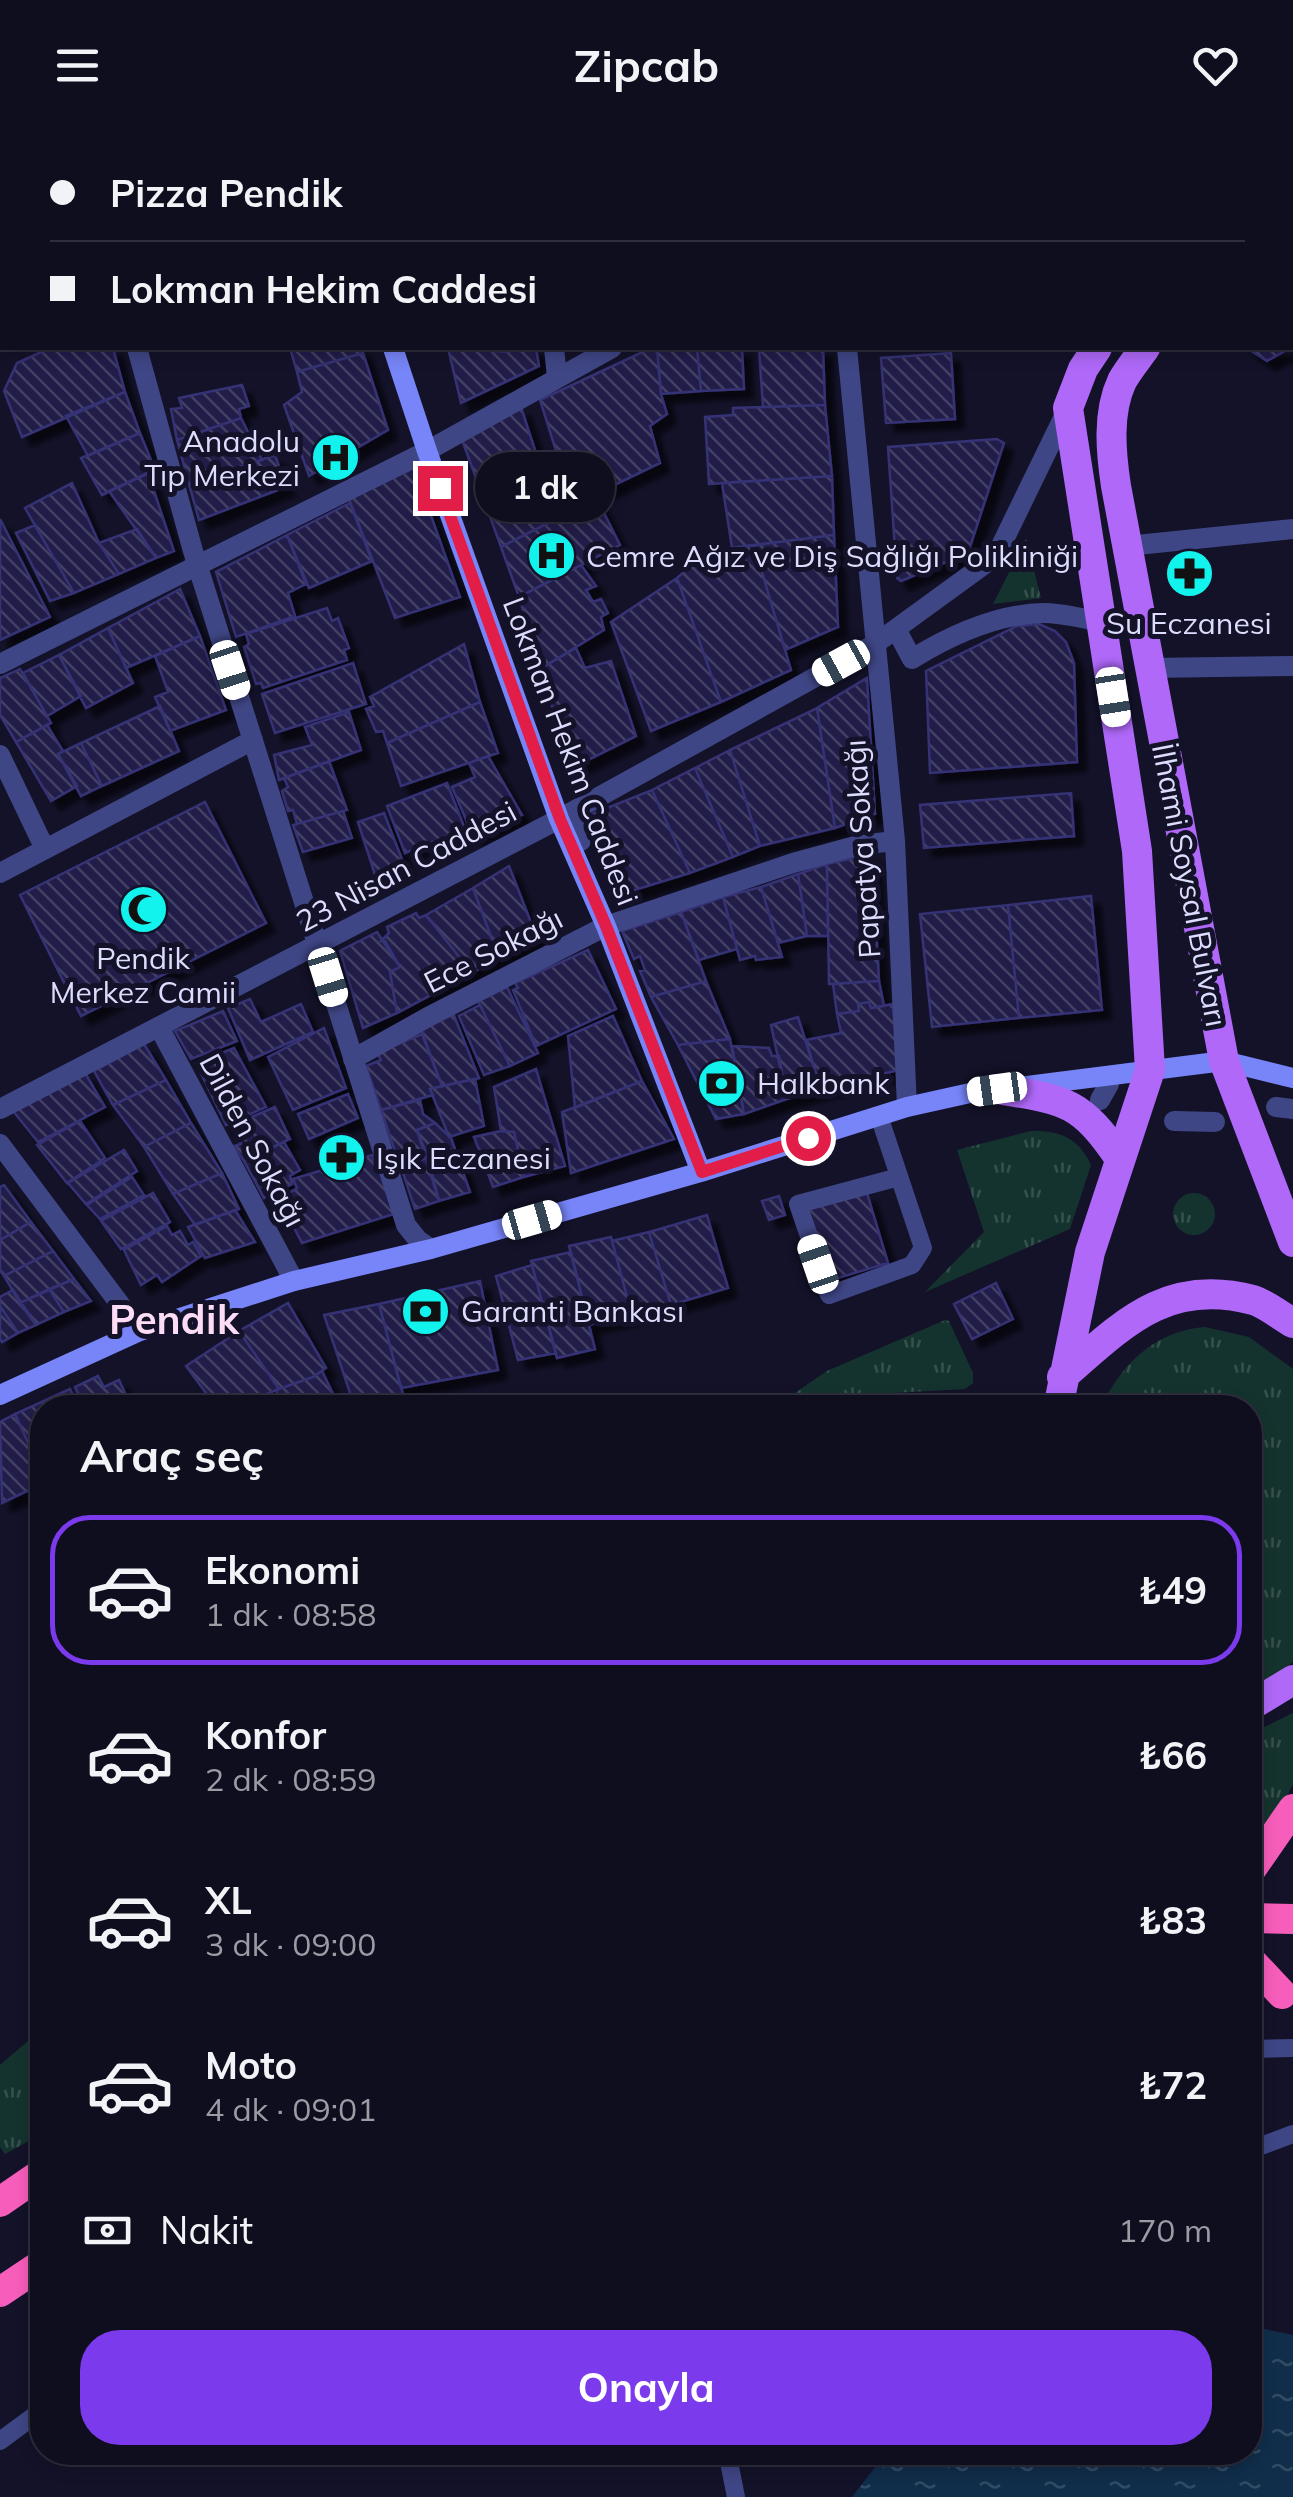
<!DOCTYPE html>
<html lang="tr">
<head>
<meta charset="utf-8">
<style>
	:root { --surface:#0e0e1f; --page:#171728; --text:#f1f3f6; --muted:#9b9ca4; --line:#2e2e3d; --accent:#7c3aed }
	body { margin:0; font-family:Mulish,sans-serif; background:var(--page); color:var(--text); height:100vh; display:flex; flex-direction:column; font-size:38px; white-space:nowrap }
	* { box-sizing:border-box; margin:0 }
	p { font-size:32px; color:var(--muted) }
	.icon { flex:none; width:55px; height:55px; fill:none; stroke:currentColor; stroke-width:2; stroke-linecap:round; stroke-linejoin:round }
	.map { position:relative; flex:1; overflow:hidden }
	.details { position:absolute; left:30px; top:1265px; width:1232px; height:1070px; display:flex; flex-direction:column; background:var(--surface); border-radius:40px; box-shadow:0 5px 15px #0003,0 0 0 2px var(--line) }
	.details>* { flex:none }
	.top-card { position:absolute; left:0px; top:0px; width:1295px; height:220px; box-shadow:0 5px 15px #0003,0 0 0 2px var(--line); display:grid; align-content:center; height:220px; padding:0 50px; background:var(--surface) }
	.end { position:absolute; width:45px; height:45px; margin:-22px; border:12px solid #e11d48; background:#fff; box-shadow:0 0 0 5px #fff }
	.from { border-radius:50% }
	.bubble { position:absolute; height:70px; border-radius:35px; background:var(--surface); box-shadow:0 5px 15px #0003,0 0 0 2px var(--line); font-size:32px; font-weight:700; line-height:70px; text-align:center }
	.car { position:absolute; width:30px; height:60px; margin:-30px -15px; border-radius:12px; box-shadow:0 0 8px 2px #0007; background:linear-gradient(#fff 24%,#345 0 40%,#fff 0 76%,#345 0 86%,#fff 0) }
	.top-card b { display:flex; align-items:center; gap:35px; height:95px; font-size:38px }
	.top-card b+b { border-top:2px solid var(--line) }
	.top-card i { width:25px; height:25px; background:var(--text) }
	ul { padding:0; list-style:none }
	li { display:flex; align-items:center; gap:30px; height:150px; margin:0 20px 15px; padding:0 30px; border:5px solid transparent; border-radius:40px }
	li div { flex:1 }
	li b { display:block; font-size:38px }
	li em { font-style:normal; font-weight:700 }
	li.active { border-color:var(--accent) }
	li>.icon { width:90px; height:90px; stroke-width:1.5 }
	h2 { padding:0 50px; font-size:45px; line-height:120px }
	.pay { display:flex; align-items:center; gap:25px; height:110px; padding:0 50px; font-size:38px }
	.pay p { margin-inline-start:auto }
	.cta { display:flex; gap:20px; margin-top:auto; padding:20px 50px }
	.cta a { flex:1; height:115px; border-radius:40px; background:var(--accent); color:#fff; font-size:40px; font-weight:700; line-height:115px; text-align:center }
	header { display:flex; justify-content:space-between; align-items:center; height:130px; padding:0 50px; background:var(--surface); font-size:45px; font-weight:700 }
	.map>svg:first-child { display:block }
	.grass { fill:url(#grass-tufts) }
	.water { fill:url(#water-ripples) }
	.building { fill:url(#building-back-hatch); stroke:#363274; stroke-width:2.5; filter:url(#shadow) }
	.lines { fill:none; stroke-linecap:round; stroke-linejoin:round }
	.lane { stroke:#3f4685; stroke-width:18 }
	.street { stroke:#3f4685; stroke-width:20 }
	.secondary { stroke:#7785f8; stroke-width:20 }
	.primary { stroke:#af68f8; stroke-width:30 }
	.highway { stroke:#f75dbb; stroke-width:30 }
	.route { stroke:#e11d48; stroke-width:12 }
	.labels { text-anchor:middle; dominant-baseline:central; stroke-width:10; stroke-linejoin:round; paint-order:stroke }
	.poi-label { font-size:30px; fill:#dcdcfd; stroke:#131229; text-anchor:start }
	.street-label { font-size:30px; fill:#dcdcfd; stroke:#131229 }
	.district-label { font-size:40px; font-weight:bold; fill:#fdddf6; stroke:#131229 }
</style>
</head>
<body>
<header><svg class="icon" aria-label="menu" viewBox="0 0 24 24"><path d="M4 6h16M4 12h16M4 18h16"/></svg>Zipcab<svg class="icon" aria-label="heart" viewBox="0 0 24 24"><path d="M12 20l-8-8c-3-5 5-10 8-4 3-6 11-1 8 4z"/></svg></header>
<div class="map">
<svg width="1293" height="2367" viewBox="0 0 1293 2367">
	<defs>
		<pattern id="grass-tufts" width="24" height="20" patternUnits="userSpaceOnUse" patternTransform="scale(2.5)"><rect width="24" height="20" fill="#15332e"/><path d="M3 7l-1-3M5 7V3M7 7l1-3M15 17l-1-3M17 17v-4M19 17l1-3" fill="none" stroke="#36504d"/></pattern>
		<pattern id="water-ripples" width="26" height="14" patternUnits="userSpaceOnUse" patternTransform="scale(2.5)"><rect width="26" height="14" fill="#102d4a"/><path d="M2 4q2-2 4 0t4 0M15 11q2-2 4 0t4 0" fill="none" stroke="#324b65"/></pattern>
		<pattern id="building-back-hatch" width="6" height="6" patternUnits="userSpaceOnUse" patternTransform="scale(2.5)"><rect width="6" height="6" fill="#221f49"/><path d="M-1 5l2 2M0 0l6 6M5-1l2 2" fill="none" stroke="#423f64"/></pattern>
		<filter id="shadow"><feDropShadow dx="9" dy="9" stdDeviation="2.5" flood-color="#0009"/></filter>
	</defs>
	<rect width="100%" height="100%" fill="#131229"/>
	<path class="grass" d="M1026 409 1041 468 993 474Z
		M1031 1001C1059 1000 1079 1008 1091 1035L1070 1099 925 1162 984 1102 957 1020Z
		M1173 1084a21 21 0 1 1 42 0a21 21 0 1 1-42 0Z
		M945 1190 949 1191 973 1243V1253L965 1259 786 1269 827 1241Z
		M1205 1197 1249 1207 1293 1239V1532L1250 1562V1278H1101C1121 1233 1156 1201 1205 1197Z
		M1293 1583V1654L1280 1680 1250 1724V1604Z
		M42 1899V2004L5 2024 0 2017V1935Z"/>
	<path class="water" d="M1250 2196 1293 2205V2367H852L886 2323 1250 2322Z"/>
	<path class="building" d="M379 0H510V2H380Z
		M683 0H786L782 2Z
		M50 218H113L125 262 22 307 4 261 17 233Z
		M290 218H361L363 223 297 242Z
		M448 218 509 222V218H536L539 236 461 273Z
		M651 218H657L661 264 667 284 650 296 660 333 573 375 540 270Z
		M657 218H697L701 261 661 264Z
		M697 218H742L744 259 701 261Z
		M759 218H823L825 275 763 277Z
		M1247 218H1290L1267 231Z
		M363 223 388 300 309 346 284 275 302 262 297 242Z
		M951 223 955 289 886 293 881 228Z
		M242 255 249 276 239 279 241 288 177 310 171 279 182 278 179 268Z
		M125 262 140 303 88 326 66 286Z
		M825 275 832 346 709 354 705 287 733 285V278Z
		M521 277 557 388 501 417 461 307Z
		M241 288 262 330 189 354 177 310Z
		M140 303 155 340 102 365 81 328Z
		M997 309 1004 313 968 423 901 451 897 448 888 317Z
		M275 325 286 357 199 390 189 354Z
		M414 338 460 467 395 488 349 369Z
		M148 343 174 421 156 428 109 361Z
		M832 346 834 405 732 418 722 353Z
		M72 353 99 413 119 444 74 463 25 378Z
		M597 369 620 415 519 467 501 417Z
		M350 373 372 431 309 458 287 405Z
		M0 389 50 487 0 510Z
		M35 395 74 463 50 471 16 403Z
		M137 399 156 428 119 444 99 413Z
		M287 405 306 454 288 463 295 486 236 507 216 442Z
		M834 405 838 497 785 520 754 415Z
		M754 415 791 540 721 572 677 448 709 421Z
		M581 435 596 456 586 460 593 472 601 469 608 483 601 487 604 500 540 539 519 467Z
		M677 448 721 572 651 601 611 492Z
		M180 459 200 506 126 538 108 498Z
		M327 478 332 491 338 488 349 518 344 520 347 530 263 558 261 553 256 554 244 517 249 514 246 504Z
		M1039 494 1055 501 1066 512 1074 533 1077 632 930 643 926 541 1017 496Z
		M108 498 133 553 86 578 59 525Z
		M200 506 226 580 170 601 155 567 168 562 155 526Z
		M464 514 480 572 387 613 383 601 376 602 366 579 374 576 370 567Z
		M576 518 585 538 611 531 636 606 572 638 540 539Z
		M59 525 81 566 47 586 23 543Z
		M353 533 366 574 275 603 262 564Z
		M20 539 51 593 16 612 0 585V548Z
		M867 548 875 684 835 698 817 578Z
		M480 572 498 623 401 656 387 613Z
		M160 576 179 621 102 656 81 613Z
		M817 578 835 698 760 716 730 620Z
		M349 582 361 620 279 650 274 625 312 615 305 597Z
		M47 595 63 621 58 624 77 656 51 671 16 612Z
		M81 613 102 656 81 666 58 624Z
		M730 620 760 716 733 727 695 638Z
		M488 626 522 685 473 706 452 657 475 647 469 633Z
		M329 631 347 680 297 694 293 680 288 681 282 661 288 657 284 648Z
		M695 638 733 727 690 743 652 660Z
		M447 653 465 699 405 723 387 676Z
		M652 660 690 743 612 767 587 686Z
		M1071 663 1074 706 924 718 920 675Z
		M205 672 266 793 81 886 20 765Z
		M343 681 352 708 303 722 293 695Z
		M384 683 405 737 376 748 358 692Z
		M872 724 879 851 829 854 827 734Z
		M827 734 828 806H807L798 744Z
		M509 736 537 808 499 828 473 758Z
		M798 744 807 806 778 813 761 757Z
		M761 757 782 827 756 830 755 826 740 830 723 767Z
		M473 758 499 828 472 843 426 785Z
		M1091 766 1102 880 1019 888 1008 775Z
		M723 767 737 819 699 830 681 782Z
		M1008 775 1019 888 932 897 920 784Z
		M681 782 706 851 651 867 640 841 645 840 640 826 634 829 622 801Z
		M416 783 419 788 426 785 472 843 397 883 390 842 400 837 385 811H381L389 803 387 797Z
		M377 802 400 837 390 842 397 883 363 898 340 821Z
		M588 820 616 879 536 916 513 860 518 858 515 853Z
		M706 851 730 909 678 915 651 867Z
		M879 851 884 876 871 878 869 872 858 874 859 881 837 884 833 854Z
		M507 857 538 923 510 936 478 871Z
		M250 869 261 892 301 874 313 902 250 930 228 878Z
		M869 872 871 878 893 874 898 940 821 960 806 910 841 903 837 884 859 881 858 874Z
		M480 875 510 936 484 945 459 886Z
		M223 881 237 911 191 929 175 901Z
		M453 883 479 948 442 956 419 894Z
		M613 886 642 951 575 978 568 906Z
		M798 887 821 960 787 969 771 895Z
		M324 898 346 958 293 980 268 927Z
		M422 904 442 956 430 959 433 965 381 980 366 936 381 930 377 923Z
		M730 909 744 984 716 989 678 915Z
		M144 914 166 950 113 975 94 941Z
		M732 916 769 918 772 926H779L787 969 744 984Z
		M234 918 266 977 226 995 196 933Z
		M536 939 565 1036 524 1047 514 1002 501 1001 494 957Z
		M85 943 105 977 38 1012 13 981Z
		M475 949 484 996 449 1007 430 959Z
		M166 950 191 993 144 1017 113 975Z
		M642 951 674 1009 571 1043 562 982Z
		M348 964 358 988 309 1009 298 984Z
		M420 970 423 984 435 993 417 1000 428 1028 400 1036 381 980Z
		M275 977 290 1009 244 1031 234 1016 241 1014 231 996Z
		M80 991 105 1028 67 1053 37 1015Z
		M191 993 222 1043 173 1064 144 1017Z
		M435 993 451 1008 470 1062 439 1071 417 1000Z
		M501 1001 514 1002 524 1047 493 1057 474 1007Z
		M284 1012 300 1040 290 1046 292 1054 264 1068 244 1031Z
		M124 1020 137 1041 86 1074 68 1053Z
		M372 1025 374 1031 379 1029 397 1083 302 1113 279 1069 297 1058 293 1049Z
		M428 1028 439 1071 415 1079 403 1043 406 1041 404 1034Z
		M222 1043 239 1079 195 1095 173 1064Z
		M132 1047 144 1065 100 1089 87 1075Z
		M4 1055 31 1092 0 1110V1057Z
		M153 1063 170 1092 121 1119 101 1091Z
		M867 1063 888 1133 828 1151 807 1080Z
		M779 1066 785 1085 769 1090 762 1071Z
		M235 1080 255 1112 205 1128 188 1097Z
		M707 1085 728 1158 671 1175 649 1102Z
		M31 1092 53 1121 4 1146 0 1140V1110Z
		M167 1096 172 1105 180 1101 188 1115 193 1112 201 1126 162 1152 157 1145 141 1155 124 1120Z
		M649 1102 671 1175 632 1185 612 1111Z
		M611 1107 632 1185 589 1195 569 1116Z
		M53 1121 74 1149 20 1173 4 1146Z
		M571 1122 595 1219 557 1228 531 1131Z
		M532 1135 556 1223 518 1230 496 1146Z
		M74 1149 91 1171 64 1182 49 1159Z
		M480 1151 498 1240 401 1258 379 1174Z
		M996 1153 1013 1189 972 1209 954 1174Z
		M49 1159 64 1182 36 1195 20 1173Z
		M13 1160 36 1195 18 1203 0 1176V1167Z
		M288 1173 326 1238 313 1247 279 1259 239 1201Z
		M379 1174 405 1272 355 1278 324 1185Z
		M0 1176 18 1203 2 1212 0 1209Z
		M239 1201 279 1259 231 1278H217L186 1236Z
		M322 1241 336 1270 308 1278H282L276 1260 313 1247Z
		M98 1246 104 1257 119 1250 132 1278H85L75 1257Z
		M70 1259 79 1278H42V1343L15 1284Z
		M15 1284 42 1343V1354L2 1373 0 1292Z"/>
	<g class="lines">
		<path class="lane" d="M879 986 923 1118 912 1135 829 1165 798 1074 899 1047
			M1250 1919 1293 1918
			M1250 2020 1293 2004
			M0 2311 42 2280
			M727 2322 736 2367"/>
		<path class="street" d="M76 0 77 2
			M535 0V2
			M828 0V2
			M208 2 212 0
			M912 2V0
			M0 101 2 100
			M0 116 2 115
			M137 218 193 421 406 1095 418 1110 431 1119
			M554 218 557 247
			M847 218 895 711 907 977
			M1127 416 1293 399
			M896 499 912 529C951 505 997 484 1043 483 1061 483 1080 488 1098 491
			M0 534 427 321 612 218
			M1148 538 1293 536
			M0 625 45 719
			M576 697 581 711
			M0 743 253 610
			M159 897 294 1151
			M353 929 428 887 606 796 793 733 859 715 895 711
			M1100 970 1109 954
			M1276 977 1293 979
			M0 979 559 689 875 514 996 426 1067 280
			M1174 991 1215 992
			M0 1014 140 1201"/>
		<path class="secondary" d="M323 0 324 2
			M393 218 427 321 559 689 606 796 701 1042
			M0 1265 140 1201 294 1151 431 1119 701 1042 907 977 970 963 1224 931 1293 948"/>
		<path class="primary" d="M1242 2 1244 0
			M1291 2 1293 0
			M1145 218C1138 228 1128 240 1122 251 1107 283 1111 323 1116 356L1224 931 1293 1112
			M997 959C1065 970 1080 970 1120 1029
			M1062 1247C1122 1195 1166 1147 1253 1170 1266 1174 1281 1186 1293 1193
			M1058 1278 1090 1122 1150 940 1137 721 1068 278 1083 239 1097 218
			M1250 1576 1293 1550"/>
		<path class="highway" d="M1250 1741 1293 1679
			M1250 1788 1293 1789
			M1250 1830 1282 1864
			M0 2072 42 2043
			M0 2162 42 2134"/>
	</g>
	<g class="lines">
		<path class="route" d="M440 358 560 689 606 796 702 1042 808 1008"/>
	</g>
	<defs>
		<symbol id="hospital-disc" viewBox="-11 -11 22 22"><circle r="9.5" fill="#11f3ec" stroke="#131229"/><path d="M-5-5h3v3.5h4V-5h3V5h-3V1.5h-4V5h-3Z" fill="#111"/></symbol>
		<symbol id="pharmacy-disc" viewBox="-11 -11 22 22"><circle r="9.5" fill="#11f3ec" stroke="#131229"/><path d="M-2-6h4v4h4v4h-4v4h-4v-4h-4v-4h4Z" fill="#111"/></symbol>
		<symbol id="mosque-disc" viewBox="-11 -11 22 22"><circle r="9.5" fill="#11f3ec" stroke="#131229"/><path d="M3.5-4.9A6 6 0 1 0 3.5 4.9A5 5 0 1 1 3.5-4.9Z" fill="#111"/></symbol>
		<symbol id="bank-disc" viewBox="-11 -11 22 22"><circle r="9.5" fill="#11f3ec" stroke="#131229"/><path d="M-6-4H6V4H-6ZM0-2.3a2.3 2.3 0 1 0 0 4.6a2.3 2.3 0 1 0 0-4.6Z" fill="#111"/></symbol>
	</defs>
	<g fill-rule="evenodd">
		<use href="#hospital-disc" x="308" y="300" width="55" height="55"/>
		<use href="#hospital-disc" x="524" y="398" width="55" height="55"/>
		<use href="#pharmacy-disc" x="1162" y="416" width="55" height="55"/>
		<use href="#mosque-disc" x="116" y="752" width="55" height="55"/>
		<use href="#bank-disc" x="694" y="926" width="55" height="55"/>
		<use href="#pharmacy-disc" x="314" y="1000" width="55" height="55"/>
		<use href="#bank-disc" x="398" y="1154" width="55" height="55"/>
	</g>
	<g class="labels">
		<g class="poi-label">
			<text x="300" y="311" text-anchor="end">Anadolu<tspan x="300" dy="34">Tıp Merkezi</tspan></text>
			<text x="586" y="426">Cemre Ağız ve Diş Sağlığı Polikliniği</text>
			<text x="1189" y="493" text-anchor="middle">Su Eczanesi</text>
			<text x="143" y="828" text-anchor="middle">Pendik<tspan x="143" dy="34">Merkez Camii</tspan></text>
			<text x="757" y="953">Halkbank</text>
			<text x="376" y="1028">Işık Eczanesi</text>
			<text x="461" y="1181">Garanti Bankası</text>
		</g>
		<g class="street-label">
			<text transform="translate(571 621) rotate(69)">Lokman Hekim Caddesi</text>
			<text transform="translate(862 719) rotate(-94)">Papatya Sokağı</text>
			<text transform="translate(406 736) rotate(-28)">23 Nisan Caddesi</text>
			<text transform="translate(1190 755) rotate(79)">İlhami Soysal Bulvarı</text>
			<text transform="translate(493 820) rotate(-27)">Ece Sokağı</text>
			<text transform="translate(253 1010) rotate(62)">Dilden Sokağı</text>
		</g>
		<g class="district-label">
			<text x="174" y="1189">Pendik</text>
		</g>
	</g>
</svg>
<i class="end from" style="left:808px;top:1008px"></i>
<i class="end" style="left:440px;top:358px"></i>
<div class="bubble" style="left:475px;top:322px;width:140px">1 dk</div>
<i class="car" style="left:841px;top:533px;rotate:241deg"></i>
<i class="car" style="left:230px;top:540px;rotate:162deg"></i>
<i class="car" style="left:1113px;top:567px;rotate:171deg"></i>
<i class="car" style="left:328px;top:847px;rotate:163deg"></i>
<i class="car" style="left:997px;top:959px;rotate:262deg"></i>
<i class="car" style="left:532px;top:1090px;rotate:74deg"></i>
<i class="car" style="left:818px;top:1134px;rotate:341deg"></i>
<div class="top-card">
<b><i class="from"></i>Pizza Pendik</b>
<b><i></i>Lokman Hekim Caddesi</b>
</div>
<section class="details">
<h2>Araç seç</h2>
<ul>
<li class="active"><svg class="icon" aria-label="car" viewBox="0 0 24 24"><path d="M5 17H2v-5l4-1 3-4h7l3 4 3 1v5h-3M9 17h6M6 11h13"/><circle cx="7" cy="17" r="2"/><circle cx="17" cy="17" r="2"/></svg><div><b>Ekonomi</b><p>1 dk · 08:58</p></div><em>₺49</em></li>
<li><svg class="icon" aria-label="car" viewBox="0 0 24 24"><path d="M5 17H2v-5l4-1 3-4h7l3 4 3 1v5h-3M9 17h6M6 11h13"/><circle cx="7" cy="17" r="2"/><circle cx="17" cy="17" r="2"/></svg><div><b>Konfor</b><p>2 dk · 08:59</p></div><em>₺66</em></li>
<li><svg class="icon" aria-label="car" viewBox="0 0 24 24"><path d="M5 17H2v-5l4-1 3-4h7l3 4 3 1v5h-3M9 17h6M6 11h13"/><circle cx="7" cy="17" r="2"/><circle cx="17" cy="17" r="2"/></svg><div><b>XL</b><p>3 dk · 09:00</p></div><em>₺83</em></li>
<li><svg class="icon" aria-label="car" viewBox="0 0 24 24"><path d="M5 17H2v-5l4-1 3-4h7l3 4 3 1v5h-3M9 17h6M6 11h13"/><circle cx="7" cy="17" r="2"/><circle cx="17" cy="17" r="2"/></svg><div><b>Moto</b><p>4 dk · 09:01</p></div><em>₺72</em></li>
</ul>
<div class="pay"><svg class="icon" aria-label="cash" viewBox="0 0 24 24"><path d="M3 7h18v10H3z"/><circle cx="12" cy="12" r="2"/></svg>Nakit<p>170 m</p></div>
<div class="cta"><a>Onayla</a></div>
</section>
</div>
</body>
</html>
